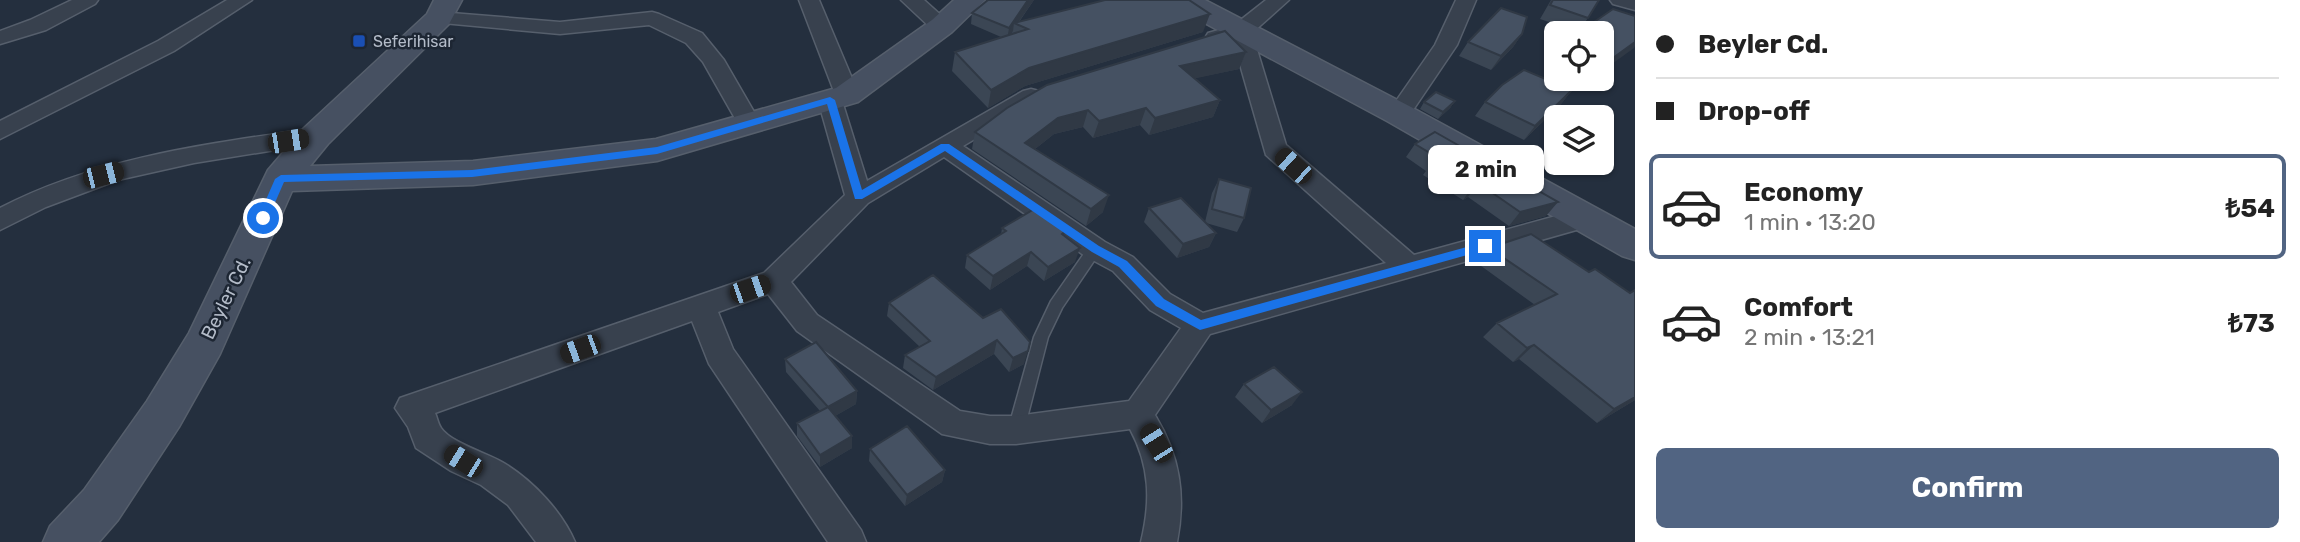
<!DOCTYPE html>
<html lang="en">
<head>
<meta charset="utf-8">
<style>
	:root { --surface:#fff; --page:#f2f2f2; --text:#222; --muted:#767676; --line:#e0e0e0; --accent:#516482 }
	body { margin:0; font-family:Rubik,sans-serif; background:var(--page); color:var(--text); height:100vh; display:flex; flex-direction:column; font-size:26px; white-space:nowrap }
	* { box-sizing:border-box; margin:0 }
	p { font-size:23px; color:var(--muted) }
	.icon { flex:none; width:38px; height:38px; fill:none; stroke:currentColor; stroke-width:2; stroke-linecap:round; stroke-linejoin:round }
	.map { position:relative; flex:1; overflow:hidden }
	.panel { display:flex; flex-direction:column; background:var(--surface); width:665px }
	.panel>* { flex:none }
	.top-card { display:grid; align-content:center; height:154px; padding:0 21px; background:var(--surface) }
	.tools { position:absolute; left:1544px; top:21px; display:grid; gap:14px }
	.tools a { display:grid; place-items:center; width:70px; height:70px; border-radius:10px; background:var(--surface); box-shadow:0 2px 5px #0004; font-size:35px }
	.end { position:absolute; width:32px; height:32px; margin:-16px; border:9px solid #1a73e8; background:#fff; box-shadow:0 0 0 4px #fff }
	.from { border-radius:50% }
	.bubble { position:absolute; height:49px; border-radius:10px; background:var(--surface); box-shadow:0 2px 5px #0004; font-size:23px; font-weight:700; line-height:49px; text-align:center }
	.car { position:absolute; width:21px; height:42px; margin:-21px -10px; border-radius:9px; box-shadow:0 0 5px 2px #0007; background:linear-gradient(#222 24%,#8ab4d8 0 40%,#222 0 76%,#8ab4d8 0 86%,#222 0) }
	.top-card b { display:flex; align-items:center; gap:24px; height:66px; font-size:26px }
	.top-card b+b { border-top:2px solid var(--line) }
	.top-card i { width:18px; height:18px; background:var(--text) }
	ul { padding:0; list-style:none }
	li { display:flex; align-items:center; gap:21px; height:105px; margin:0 14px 10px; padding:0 7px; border:4px solid transparent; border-radius:10px }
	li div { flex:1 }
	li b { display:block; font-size:26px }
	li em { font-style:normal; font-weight:700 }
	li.active { border-color:var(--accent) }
	li>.icon { width:63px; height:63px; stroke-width:1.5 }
	.button { display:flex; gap:14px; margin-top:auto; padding:14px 21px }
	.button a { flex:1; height:80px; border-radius:10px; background:var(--accent); color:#fff; font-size:28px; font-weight:700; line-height:80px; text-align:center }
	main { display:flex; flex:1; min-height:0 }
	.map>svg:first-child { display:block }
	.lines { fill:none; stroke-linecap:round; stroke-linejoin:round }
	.lane-casing { stroke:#565f6c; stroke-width:3 }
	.street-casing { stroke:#565f6c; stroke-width:3 }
	.secondary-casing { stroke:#565f6c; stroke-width:3 }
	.lane { fill:#38414e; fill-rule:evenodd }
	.street { fill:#38414e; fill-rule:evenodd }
	.secondary { fill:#465061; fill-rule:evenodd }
	.wall { fill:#3b4654 }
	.shaded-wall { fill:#303945 }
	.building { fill:#455162; stroke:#303945; stroke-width:2 }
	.route { fill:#1a73e8 }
	.transit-dot { fill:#1a4fb4; stroke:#1d2633; stroke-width:2.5 }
	.labels { text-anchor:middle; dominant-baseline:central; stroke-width:5; stroke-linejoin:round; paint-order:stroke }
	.far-poi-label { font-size:16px; fill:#b4bcc9; stroke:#1d2633; text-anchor:start }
	.street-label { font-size:19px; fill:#b4bcc9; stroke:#1d2633 }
</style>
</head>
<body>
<main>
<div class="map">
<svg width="1635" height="542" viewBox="0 0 1635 542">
	<rect width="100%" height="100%" fill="#242f3e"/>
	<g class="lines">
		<defs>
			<path id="lane" d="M1095 244 1102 249 1062 308 1048 337 1024 430 1022 435 1016 437 1010 435 1008 430 1034 337 1051 301 1090 245Z"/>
			<path id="street" d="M72 0H98L95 4 46 30 0 44V31L30 20Z
				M227 0H252L174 51 0 139V121L158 41Z
				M799 0H819L859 95 855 100 842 101 867 181 1023 91 1031 89 1039 91 1043 96 1039 101 963 146 1105 242 1133 257 1170 294 1203 313 1386 263 1266 155 1233 40 1216 44 1208 43 1205 38 1208 33 1233 26 1266 0H1289L1252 33 1286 145 1414 255 1585 208 1594 211 1598 218 1594 225 1210 334 1155 415C1180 456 1186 495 1177 542H1141C1151 501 1150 466 1130 429L1016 444H990L942 434 797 331 768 294 718 312 733 349 861 530 866 542H828L709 364 692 321 435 413C437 417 438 424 441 428 452 444 491 454 507 465 535 483 562 512 575 542H536L508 505 481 485 451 471 416 448 408 427 395 408 400 398 764 273 845 195 818 100 822 95 835 94ZM944 157 1085 256 1113 271 1150 310 1181 328 1129 401 1016 416H990L960 411 817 315 791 282 868 203Z
				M901 0H924L953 26 950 31H934Z
				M1456 0H1476L1457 45 1407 119 1399 122 1391 119 1387 114 1435 45Z
				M1610 0H1635V10L1613 4Z
				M439 12 560 22 652 12 659 14 702 33 724 60 761 124 757 129 749 132 741 129 703 62 686 43 649 25 560 34 432 22 428 18 432 14Z
				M316 128 325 130 328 136 325 142 194 163 118 180 46 207 0 230V208C98 157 208 144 316 128Z"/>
			<path id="secondary" d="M434 0H462L449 24 328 144 310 166 473 161 656 139 836 88 932 20 954 0H985L952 32 858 102 657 161 473 185 292 191 220 354 179 427 118 520 99 542H43L50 526 84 490 147 401 189 333 268 170 304 128 427 14Z
				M1169 0H1205L1411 107 1635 229V260L1622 256 1387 121 1173 6Z"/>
		</defs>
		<use href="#lane" class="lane-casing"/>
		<use href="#street" class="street-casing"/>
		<use href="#secondary" class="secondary-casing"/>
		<use href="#lane" class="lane"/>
		<use href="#street" class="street"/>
		<use href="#secondary" class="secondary"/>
	</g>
	<path class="wall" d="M1034 0 1019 22 1203 32 1025 86 988 108 952 71 955 52 1001 37 971 24 972 13Z
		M1551 0H1599L1588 18 1578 32 1540 19Z
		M1522 34 1513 47 1491 70 1459 56 1468 42Z
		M1246 52 1239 69 1195 78 1220 100 1213 117 1149 135 1140 125 1093 138 1083 127 1054 134 1035 149 1103 212 1086 226 972 149 975 132Z
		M1572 90 1561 104 1524 140 1475 116 1485 102Z
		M1455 101 1450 108 1438 119 1420 109 1424 102Z
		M1415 144 1546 216 1509 226 1468 197 1463 200 1423 175 1426 171 1406 157Z
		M1219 179 1244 218 1237 232 1206 223 1216 233 1209 247 1177 258 1144 222 1149 208 1205 222 1212 193Z
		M1002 228 1065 236 1075 262 1044 281 1027 266 990 290 965 268 967 255 1001 235Z
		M1489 248 1589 272 1630 293 1635 290V400L1597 423 1519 359 1513 362 1483 337 1497 323 1535 305 1477 263Z
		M933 275 1024 364 1009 372 994 354 933 390 903 368 905 355 920 347 887 316 889 303Z
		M785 359 857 391 856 404 835 416 852 436V448L820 467 797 436V423L820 411 786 372Z
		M1244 384 1292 405 1262 423 1235 397Z
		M870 449 945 470 942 482 905 506 869 461Z"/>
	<path class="shaded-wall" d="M1028 0H1034L1017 24 1014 23 1013 31 1007 40 1009 28Z
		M1210 14 1203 32 1025 86 988 108 991 90 1029 68Z
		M1522 34 1513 47 1491 70 1501 56Z
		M1635 42V46L1634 48 1601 72V69L1606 63Z
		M1246 52 1239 69 1174 83 1180 66Z
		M1572 90 1561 104 1524 140 1535 126Z
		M1220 100 1213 117 1149 135 1155 118Z
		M1455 101 1450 108 1438 119 1443 112Z
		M1146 108 1140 125 1093 138 1099 121Z
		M1088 110 1083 127 1054 134 1021 160 1025 143 1058 118Z
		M1478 183 1468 197 1463 200 1473 186Z
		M1109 195 1103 212 1086 226 1091 209Z
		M1558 202 1546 216 1509 226 1520 212Z
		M1216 233 1209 247 1177 258 1183 244Z
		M1080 248 1075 262 1044 281 1048 267Z
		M1031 252 1027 266 990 290 993 276Z
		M997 340 994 354 933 390 936 377Z
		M1534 345 1519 359 1513 362 1527 348Z
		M1028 351 1024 364 1009 372 1013 358Z
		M857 391 856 404 828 420V407Z
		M1302 392 1292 405 1262 423 1271 410Z
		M1635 397V400L1597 423 1614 409Z
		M852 436V448L820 467V455Z
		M945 470 942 482 905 506 907 495Z"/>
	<path class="building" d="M988 0H1028L1009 28 972 13Z
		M1105 0H1189L1210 14 1029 68 991 90 955 52 1028 29 1014 23Z
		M1553 0H1599L1588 18 1550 5Z
		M1501 8 1527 17 1522 34 1501 56 1468 42Z
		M1613 9 1635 16V42L1606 63 1601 61V33H1578Z
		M1225 31 1246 52 1180 66 1220 100 1155 118 1146 108 1099 121 1088 110 1058 118 1025 143 1109 195 1091 209 975 132 1007 108 1047 85Z
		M1524 70 1572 90 1535 126 1485 102 1502 85Z
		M1436 92 1455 101 1443 112 1424 102Z
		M1435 132 1558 202 1520 212 1478 183 1473 186 1433 161 1438 158 1415 144Z
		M1219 179 1251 188 1244 218 1212 209Z
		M1181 198 1216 233 1183 244 1149 208Z
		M1036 208 1067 230 1062 234 1080 248 1048 267 1031 252 993 276 967 255 1006 231 1002 228Z
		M1531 234 1589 272 1595 269 1630 293 1635 290V397L1614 409 1534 345 1527 348 1497 323 1557 294 1489 248Z
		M933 275 983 318 1001 309 1030 342 1028 351 1013 358 997 340 936 377 905 355 930 341 889 303Z
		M816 342 857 391 828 407 785 359Z
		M1274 367 1302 392 1271 410 1244 384Z
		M828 407 852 436 820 455 797 423Z
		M907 426 945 470 907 495 870 449Z"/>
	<path class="route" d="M830 97 835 100 862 190 941 144H949L1099 246 1127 261 1164 299 1201 320 1485 242 1490 246 1485 250 1200 330 1156 306 1119 267 1092 252 945 151 862 199H855L827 104 657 154 472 177 284 182 267 221 263 222 258 218 275 179 281 175 472 170 657 147Z"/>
	<rect class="transit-dot" x="352" y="34" width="14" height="14" rx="3.5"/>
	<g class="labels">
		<g class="far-poi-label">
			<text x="373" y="41">Seferihisar</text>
		</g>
		<g class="street-label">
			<text transform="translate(226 298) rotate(-64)">Beyler Cd.</text>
		</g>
	</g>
</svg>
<div class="tools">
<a><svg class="icon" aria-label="locate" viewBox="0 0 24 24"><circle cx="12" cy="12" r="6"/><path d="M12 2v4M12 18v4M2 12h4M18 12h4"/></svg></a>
<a><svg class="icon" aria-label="layers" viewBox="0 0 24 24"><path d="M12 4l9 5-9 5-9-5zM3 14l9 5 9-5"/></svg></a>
</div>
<i class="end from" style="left:263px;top:218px"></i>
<i class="end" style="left:1485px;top:246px"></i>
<div class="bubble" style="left:1428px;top:145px;width:116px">2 min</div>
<i class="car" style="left:288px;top:141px;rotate:81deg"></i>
<i class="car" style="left:1293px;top:166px;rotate:312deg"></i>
<i class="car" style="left:103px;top:175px;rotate:76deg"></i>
<i class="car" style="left:750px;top:289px;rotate:71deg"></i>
<i class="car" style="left:580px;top:349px;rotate:250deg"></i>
<i class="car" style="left:1156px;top:443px;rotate:328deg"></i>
<i class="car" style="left:463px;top:461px;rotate:302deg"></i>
</div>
<section class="panel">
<div class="top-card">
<b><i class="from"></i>Beyler Cd.</b>
<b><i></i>Drop-off</b>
</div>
<ul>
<li class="active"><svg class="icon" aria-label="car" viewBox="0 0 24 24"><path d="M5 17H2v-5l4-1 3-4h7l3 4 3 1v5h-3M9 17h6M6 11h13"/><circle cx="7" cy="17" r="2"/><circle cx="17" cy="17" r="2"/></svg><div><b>Economy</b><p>1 min · 13:20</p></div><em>₺54</em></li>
<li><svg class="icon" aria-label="car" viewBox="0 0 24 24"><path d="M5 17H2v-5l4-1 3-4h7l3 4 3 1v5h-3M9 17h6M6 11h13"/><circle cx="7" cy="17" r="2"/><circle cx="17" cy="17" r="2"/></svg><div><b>Comfort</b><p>2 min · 13:21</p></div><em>₺73</em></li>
</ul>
<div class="button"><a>Confirm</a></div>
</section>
</main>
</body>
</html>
